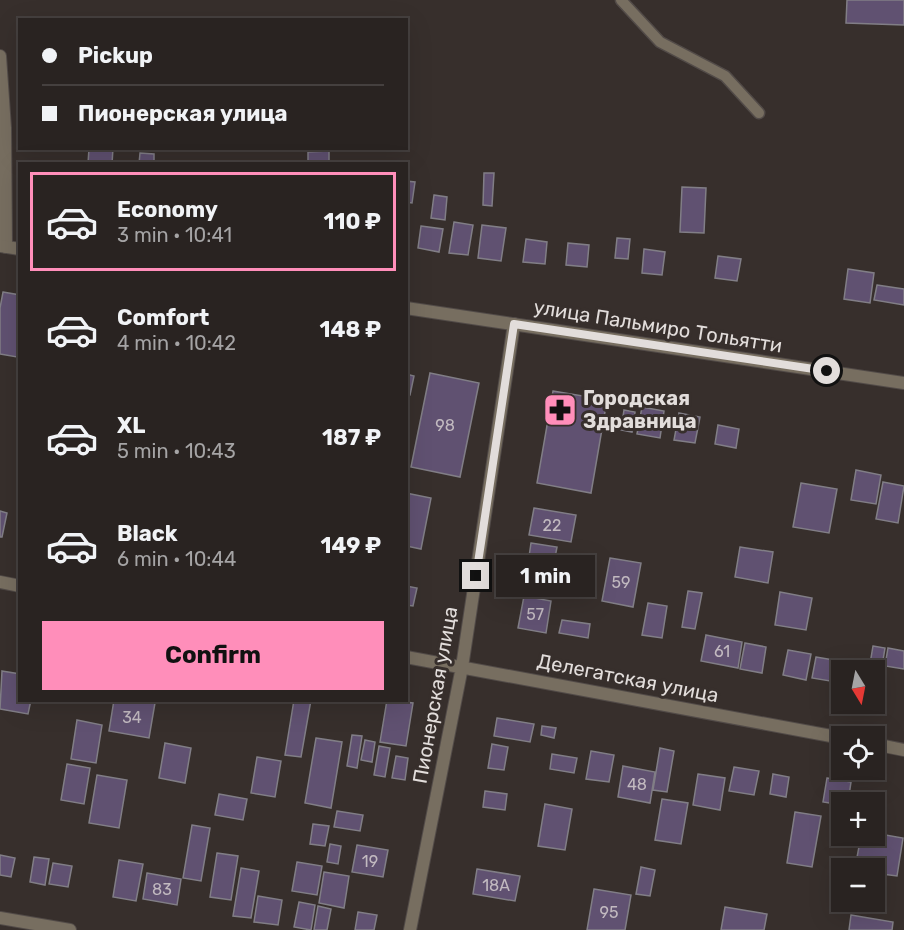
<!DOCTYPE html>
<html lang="en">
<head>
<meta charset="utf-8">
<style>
	:root { --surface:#292321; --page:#352f2e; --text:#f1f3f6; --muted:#a5a4a5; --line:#45403f; --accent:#ff8eba }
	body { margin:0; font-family:Rubik,sans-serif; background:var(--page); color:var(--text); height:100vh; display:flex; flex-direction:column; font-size:22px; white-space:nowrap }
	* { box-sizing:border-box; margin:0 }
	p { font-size:20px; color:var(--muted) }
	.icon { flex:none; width:33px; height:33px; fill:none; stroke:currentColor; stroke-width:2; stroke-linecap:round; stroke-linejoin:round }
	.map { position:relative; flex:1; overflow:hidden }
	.details { position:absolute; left:18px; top:162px; width:390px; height:540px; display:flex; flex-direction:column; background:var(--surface); border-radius:0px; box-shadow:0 6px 24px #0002,0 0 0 2px var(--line) }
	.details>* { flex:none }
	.hud { position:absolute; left:18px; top:18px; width:390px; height:132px; border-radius:0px; box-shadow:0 6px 24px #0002,0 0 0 2px var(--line); display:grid; align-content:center; height:132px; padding:0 24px; background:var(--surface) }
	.needle { width:39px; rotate:170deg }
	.controls { position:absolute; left:831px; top:660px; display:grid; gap:12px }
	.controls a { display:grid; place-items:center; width:54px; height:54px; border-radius:0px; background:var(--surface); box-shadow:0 6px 24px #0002,0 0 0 2px var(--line); font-size:30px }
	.end { position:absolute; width:27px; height:27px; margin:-14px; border:8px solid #e2dddb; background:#111; box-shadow:0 0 0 3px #111 }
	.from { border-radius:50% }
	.bubble { position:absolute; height:42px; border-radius:0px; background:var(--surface); box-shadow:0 6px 24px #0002,0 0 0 2px var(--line); font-size:20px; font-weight:700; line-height:42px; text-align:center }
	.hud b { display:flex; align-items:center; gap:21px; height:57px; font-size:22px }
	.hud b+b { border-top:2px solid var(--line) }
	.hud i { width:15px; height:15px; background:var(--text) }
	ul { padding:10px 0 0; list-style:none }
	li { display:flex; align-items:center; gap:18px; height:99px; margin:0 12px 9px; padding:0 12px; border:3px solid transparent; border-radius:0px }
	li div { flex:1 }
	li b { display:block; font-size:22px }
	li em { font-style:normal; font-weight:700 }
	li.selected { border-color:var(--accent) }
	li>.icon { width:54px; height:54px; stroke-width:1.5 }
	.action { display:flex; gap:12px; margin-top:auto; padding:12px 24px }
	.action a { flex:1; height:69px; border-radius:0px; background:var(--accent); color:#111; font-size:24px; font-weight:700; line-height:69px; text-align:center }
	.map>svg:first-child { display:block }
	.building { fill:#605171; stroke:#817e86; stroke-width:1.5 }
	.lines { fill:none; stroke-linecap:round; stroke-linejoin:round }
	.service-casing { stroke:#524b48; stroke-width:13 }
	.minor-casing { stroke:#524b48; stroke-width:14 }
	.tertiary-casing { stroke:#524b48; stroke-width:14 }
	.service { stroke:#776e60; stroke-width:10 }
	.minor { stroke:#776e60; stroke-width:12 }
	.tertiary { stroke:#776e60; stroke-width:12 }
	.route { stroke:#e2dddb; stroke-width:8 }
	.labels { text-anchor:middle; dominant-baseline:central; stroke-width:6; stroke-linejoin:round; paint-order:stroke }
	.number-label { font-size:16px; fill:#c2bac0 }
	.street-label { font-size:20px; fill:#e2dddb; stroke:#372f2c }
	.poi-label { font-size:20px; font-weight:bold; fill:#e2dddb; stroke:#372f2c; text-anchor:start }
</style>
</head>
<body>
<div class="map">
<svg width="904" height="930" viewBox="0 0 904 930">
	<rect width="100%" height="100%" fill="#372f2c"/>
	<path class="building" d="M847 0H904V25L846 23Z
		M89 148H113L112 164H88Z
		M329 151V164H308V152Z
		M140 153 154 154V164H139Z
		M484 173H494L492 206 483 205Z
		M406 181 415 182 412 203 406 202Z
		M682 187 706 188 704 233 680 232Z
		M434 195 447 197 445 220 431 218Z
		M454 222 473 225 468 255 449 253Z
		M482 225 506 228 501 261 478 258Z
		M421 226 443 229 439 252 418 248Z
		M617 238 630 239 628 259 615 258Z
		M526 239 547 242 545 264 523 262Z
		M568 243 589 245 587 267 566 265Z
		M644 249 665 252 662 275 642 273Z
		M718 256 741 259 737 281 715 278Z
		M848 269 874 273 870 303 844 299Z
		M877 285 904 289V305L874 300Z
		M3 292 20 295V344L17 357 0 354V308Z
		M430 373 479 383 460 477 411 467Z
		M406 374 414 376 410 395H406Z
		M553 391 607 400 591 493 537 483Z
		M642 407 664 411 660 438 637 434Z
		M624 410 635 412 632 432 621 430Z
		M679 413 700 417 695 443 674 440Z
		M718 425 739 429 736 448 715 444Z
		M856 470 881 475 876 504 851 500Z
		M883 482 904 486 898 523 876 519Z
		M801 483 837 489 829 533 793 527Z
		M406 493 431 498 421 549 406 546Z
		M534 508 576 515 571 542 529 535Z
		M0 511 7 513 2 537H0Z
		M531 543 557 547 553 568 528 564Z
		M740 547 773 552 768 583 735 577Z
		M610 558 641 563 633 607 602 601Z
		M406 586 417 588 413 606 406 605Z
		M688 591 702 593 695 629 682 627Z
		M780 592 812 598 806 630 775 625Z
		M524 596 551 601 546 633 518 628Z
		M648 603 667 606 662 638 642 635Z
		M562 620 590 624 588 638 559 633Z
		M706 635 742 642 738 668 701 661Z
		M745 643 766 647 762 673 740 669Z
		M873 646 885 648 882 666 870 664Z
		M888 648 904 651V669L885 666Z
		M788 650 811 654 806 680 783 675Z
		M816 657 840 661 836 682 812 678Z
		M2 671 20 674V700H31L28 714 0 709Z
		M114 700 155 703 149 738 109 731Z
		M294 700H311L301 757 285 755Z
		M387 700 413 703 406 746 380 742Z
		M497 718 534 724 530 742 494 736Z
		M77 720 102 725 96 763 71 759Z
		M542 726 556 728 554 738 541 735Z
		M352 735 362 736 357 768 347 766Z
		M316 738 342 742 331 808 305 803Z
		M365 740 375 742 372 762 361 760Z
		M165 743 191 748 185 783 159 778Z
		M492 744 508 747 504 770 488 768Z
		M379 746 390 748 385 777 374 775Z
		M660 748 674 751 667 792 653 790Z
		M591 751 614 755 609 782 586 779Z
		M552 754 577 758 574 773 550 769Z
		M396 756 408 758 405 780 392 778Z
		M257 757 281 761 275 797 251 793Z
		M67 764 90 768 84 804 61 800Z
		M623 766 655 772 650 803 618 797Z
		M734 767 759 771 754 795 729 791Z
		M698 774 725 778 720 810 693 805Z
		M773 774 789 777 786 797 770 794Z
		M97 775 127 780 119 828 89 823Z
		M827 778 851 782 848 802H842V805L823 802Z
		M485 791 507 794 505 810 483 807Z
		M219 794 247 799 243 820 215 815Z
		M662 799 688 803 681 844 655 840Z
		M545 804 572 809 565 850 538 846Z
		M337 811 363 815 360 831 334 827Z
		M795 812 821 816 812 867 787 863Z
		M313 824 329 826 325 846 310 844Z
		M192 825 210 828 201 881 183 878Z
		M874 833 903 838 897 876 874 873V868H855L861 836H874Z
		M330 844 341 846 338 864 327 862Z
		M357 845 388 850 383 877 352 872Z
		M217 853 238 856 231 900 210 897Z
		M0 855 15 858 11 877 0 875Z
		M34 857 49 859 45 885 30 882Z
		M119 860 143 864 136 901 113 897Z
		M297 862 322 866 317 895 292 891Z
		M53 863 72 866 68 887 49 884Z
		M641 867 655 870 650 896 636 894Z
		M241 868 259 871 251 918 233 916Z
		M477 869 520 876 515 901 473 894Z
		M324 872 349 876 344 908 319 903Z
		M147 873 181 879 177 905 143 899Z
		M594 889 631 895 625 930H587Z
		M258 896 282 900 278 925 254 922Z
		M299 902 315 905 311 930 294 927Z
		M318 906 331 909 327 930H314Z
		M725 907 767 914 764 930H721Z
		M358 912 377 915 374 930H355Z
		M851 915 893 922 892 930H849Z"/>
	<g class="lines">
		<defs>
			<path id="service" d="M621 0 660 42 725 76 759 113"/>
			<path id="minor" d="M0 56 5 128 6 247
				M0 582 20 586
				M406 657 842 738
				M874 744 904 750
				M0 918 70 930
				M410 930 462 667 514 324"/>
			<path id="tertiary" d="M0 246 20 249
				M406 308 904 383"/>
		</defs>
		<use href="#service" class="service-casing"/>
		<use href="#minor" class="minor-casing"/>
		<use href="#tertiary" class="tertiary-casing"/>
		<use href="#service" class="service"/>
		<use href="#minor" class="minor"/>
		<use href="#tertiary" class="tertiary"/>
	</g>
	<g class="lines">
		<path class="route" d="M476 576 514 324 827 371"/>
	</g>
	<defs>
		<symbol id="pharmacy-square" viewBox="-11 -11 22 22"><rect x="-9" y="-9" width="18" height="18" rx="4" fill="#ff8eba" stroke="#372f2c"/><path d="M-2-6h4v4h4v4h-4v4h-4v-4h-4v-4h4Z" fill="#111"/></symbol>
	</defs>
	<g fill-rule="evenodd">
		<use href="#pharmacy-square" x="541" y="391" width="38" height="38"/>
	</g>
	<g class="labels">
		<g class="number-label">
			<text x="445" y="425">98</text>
			<text x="552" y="525">22</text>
			<text x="621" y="582">59</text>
			<text x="535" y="614">57</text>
			<text x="722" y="651">61</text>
			<text x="132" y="717">34</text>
			<text x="637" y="784">48</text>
			<text x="370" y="861">19</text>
			<text x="496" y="885">18А</text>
			<text x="162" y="889">83</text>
			<text x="609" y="912">95</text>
		</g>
		<g class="street-label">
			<text transform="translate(658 326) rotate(9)">улица Пальмиро Тольятти</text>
			<text transform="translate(628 678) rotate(11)">Делегатская улица</text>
			<text transform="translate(435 695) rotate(-80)">Пионерская улица</text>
		</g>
		<g class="poi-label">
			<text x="583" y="398">Городская<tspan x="583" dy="23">Здравница</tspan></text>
		</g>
	</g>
</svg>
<div class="controls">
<a><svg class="needle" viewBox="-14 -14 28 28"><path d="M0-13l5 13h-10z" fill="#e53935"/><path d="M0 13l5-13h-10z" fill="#a5a4a5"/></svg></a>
<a><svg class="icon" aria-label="locate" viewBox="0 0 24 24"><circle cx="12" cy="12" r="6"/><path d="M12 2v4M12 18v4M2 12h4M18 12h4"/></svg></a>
<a>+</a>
<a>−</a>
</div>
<i class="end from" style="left:827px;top:371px"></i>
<i class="end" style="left:476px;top:576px"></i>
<div class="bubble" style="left:496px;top:555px;width:99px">1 min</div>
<div class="hud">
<b><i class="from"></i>Pickup</b>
<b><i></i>Пионерская улица</b>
</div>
<section class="details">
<ul>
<li class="selected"><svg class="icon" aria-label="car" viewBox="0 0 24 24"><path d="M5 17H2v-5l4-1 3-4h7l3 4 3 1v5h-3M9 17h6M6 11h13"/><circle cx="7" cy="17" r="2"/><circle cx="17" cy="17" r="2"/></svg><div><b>Economy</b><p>3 min · 10:41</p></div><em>110 ₽</em></li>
<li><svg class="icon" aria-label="car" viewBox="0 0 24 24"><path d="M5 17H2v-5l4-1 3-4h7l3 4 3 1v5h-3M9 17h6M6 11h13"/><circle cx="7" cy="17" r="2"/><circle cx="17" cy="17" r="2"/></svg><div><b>Comfort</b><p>4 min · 10:42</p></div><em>148 ₽</em></li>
<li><svg class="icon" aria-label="car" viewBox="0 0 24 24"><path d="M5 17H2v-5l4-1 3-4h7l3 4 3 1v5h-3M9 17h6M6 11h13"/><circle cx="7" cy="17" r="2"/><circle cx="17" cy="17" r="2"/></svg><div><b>XL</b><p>5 min · 10:43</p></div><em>187 ₽</em></li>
<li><svg class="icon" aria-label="car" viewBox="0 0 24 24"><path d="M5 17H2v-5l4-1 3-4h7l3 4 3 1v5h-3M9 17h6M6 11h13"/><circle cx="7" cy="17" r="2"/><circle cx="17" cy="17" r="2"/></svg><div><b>Black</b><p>6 min · 10:44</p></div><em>149 ₽</em></li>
</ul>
<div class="action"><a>Confirm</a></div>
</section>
</div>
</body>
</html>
